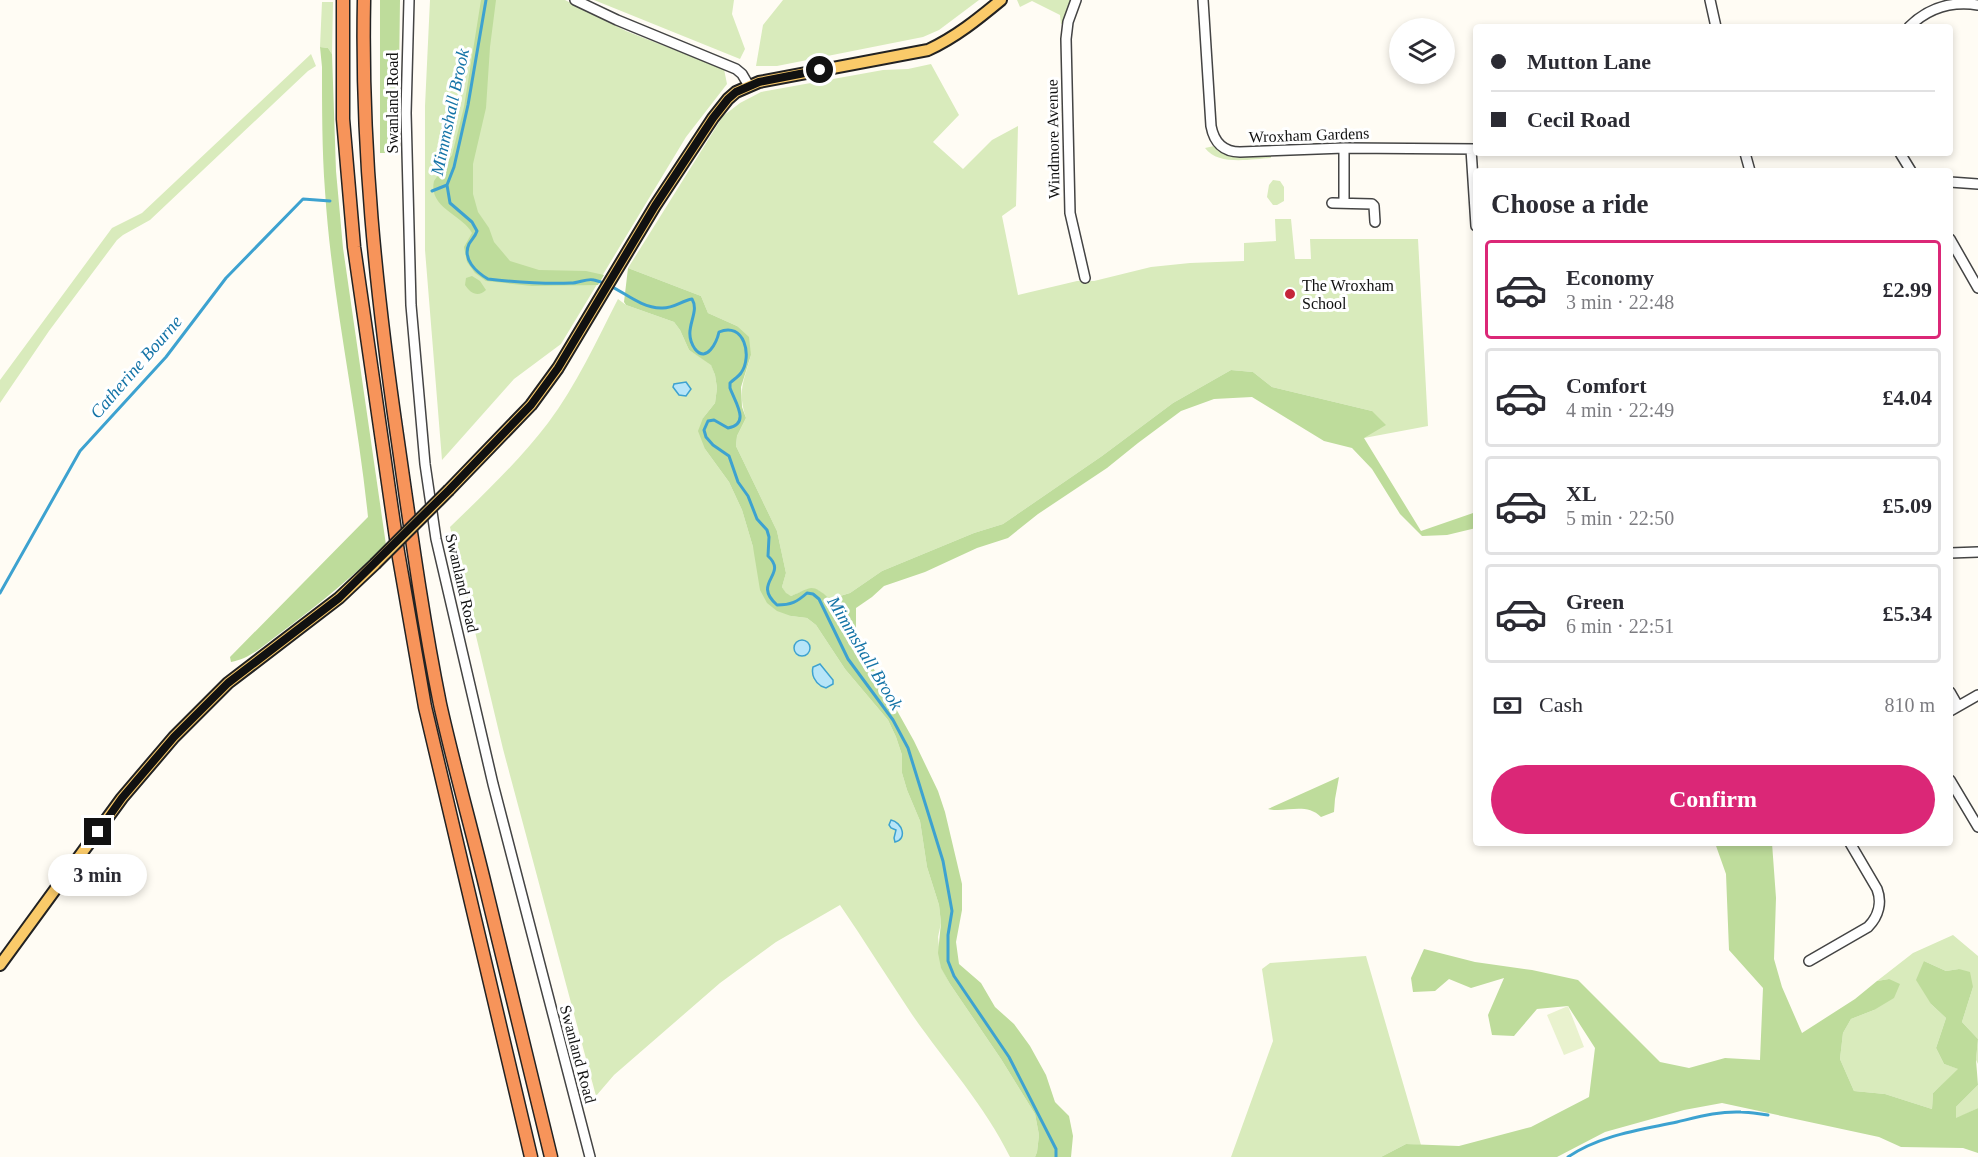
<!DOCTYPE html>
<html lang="en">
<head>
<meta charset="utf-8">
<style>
	:root { --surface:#fff; --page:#f7f7f7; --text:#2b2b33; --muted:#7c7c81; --line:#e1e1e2; --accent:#db2777 }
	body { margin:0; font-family:Georgia,serif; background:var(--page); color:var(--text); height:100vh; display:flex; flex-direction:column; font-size:22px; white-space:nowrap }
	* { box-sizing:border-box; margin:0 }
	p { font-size:20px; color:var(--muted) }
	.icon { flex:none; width:33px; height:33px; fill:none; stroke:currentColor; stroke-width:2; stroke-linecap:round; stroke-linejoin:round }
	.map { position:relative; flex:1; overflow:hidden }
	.panel { position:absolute; left:1473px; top:168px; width:480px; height:678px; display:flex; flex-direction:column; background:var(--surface); border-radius:6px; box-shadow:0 3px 9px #0003 }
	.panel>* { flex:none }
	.hud { position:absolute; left:1473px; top:24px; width:480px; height:132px; border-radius:6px; box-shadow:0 3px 9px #0003; display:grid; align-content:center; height:132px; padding:0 18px; background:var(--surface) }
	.controls { position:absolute; left:1389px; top:18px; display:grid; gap:12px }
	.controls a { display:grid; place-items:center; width:66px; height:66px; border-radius:50%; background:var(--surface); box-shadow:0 3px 9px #0003; font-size:30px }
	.end { position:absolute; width:27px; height:27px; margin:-14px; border:8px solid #111; background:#fff; box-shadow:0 0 0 3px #fff }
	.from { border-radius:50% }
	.bubble { position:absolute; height:42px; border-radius:21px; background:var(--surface); box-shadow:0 3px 9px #0003; font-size:20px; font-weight:600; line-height:42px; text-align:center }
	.hud b { display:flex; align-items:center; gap:21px; height:57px; font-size:22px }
	.hud b+b { border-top:2px solid var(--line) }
	.hud i { width:15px; height:15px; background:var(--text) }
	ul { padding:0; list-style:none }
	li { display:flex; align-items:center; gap:18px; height:99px; margin:0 12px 9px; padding:0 6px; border:3px solid var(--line); border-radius:6px }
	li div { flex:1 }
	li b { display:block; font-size:22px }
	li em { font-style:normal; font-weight:600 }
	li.current { border-color:var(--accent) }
	li>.icon { width:54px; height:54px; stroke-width:1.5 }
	h2 { padding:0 18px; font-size:27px; line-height:72px }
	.pay { display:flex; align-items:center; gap:15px; height:66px; padding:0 18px; font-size:22px }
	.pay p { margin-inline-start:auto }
	.cta { display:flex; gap:12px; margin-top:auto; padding:12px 18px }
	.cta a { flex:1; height:69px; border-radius:36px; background:var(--accent); color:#fff; font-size:24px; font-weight:600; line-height:69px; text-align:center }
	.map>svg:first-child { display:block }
	.green { fill:#d9ebbc }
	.forest { fill:#bedc9b }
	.pitch { fill:#e9f2ce }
	.water { fill:#b7e5f8; stroke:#3da2d0; stroke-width:1.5 }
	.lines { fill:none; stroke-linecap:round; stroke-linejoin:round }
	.stream { stroke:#3da2d0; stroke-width:3 }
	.minor-casing { stroke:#444; stroke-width:12 }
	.major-casing { stroke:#222; stroke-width:14 }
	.highway-casing { stroke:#222; stroke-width:15 }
	.minor { stroke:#fff; stroke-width:9 }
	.major { stroke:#faca69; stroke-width:10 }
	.highway { stroke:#f7945a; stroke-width:12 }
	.major-bridge-casing { stroke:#222; stroke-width:14; stroke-linecap:butt }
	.major-bridge { stroke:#faca69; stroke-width:10 }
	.route { stroke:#111; stroke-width:8 }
	.poi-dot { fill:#c5243a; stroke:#fff; stroke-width:2 }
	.labels { text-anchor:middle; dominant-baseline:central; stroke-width:6; stroke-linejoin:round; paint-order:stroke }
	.street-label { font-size:16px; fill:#111; stroke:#fff }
	.poi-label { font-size:16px; fill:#111; stroke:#fff; text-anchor:start }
	.water-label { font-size:18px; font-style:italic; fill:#1574a7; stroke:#fff }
</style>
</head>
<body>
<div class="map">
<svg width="1978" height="1157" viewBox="0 0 1978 1157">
	<rect width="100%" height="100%" fill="#fffcf4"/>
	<path class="green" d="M430 0H565L626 31 724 69 727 84 686 137 561 344 514 379 442 460 425 250V106Z
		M594 0H734L732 14 745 49 740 59Z
		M783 0H979L939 30 923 37 777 66H756L763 25Z
		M1017 0H1072L1064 23 1061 24 1060 15 1032 1 1020 7Z
		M322 2H333L332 54 328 48 320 47Z
		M311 54 316 66 308 71 150 220 123 235 117 240 49 331 0 403V380L112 228 142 213Z
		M931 64 959 115 933 142 963 169 992 140 1018 126 1016 206 1002 216 1018 295 1077 281H1094L1151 267 1190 263 1244 261V243L1276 241 1275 219H1291L1295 259H1311L1310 239H1418L1428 426 1364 438 1372 411 1272 387 1253 372 1231 370 1173 403 1102 456 1003 524 974 533 882 571 850 593 829 599C812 583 811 589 791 596L786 594 782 587 786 573 777 531 736 446 737 436 746 418C737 391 744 381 751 355L737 326 708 313 701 296 628 268 723 116 740 103 761 92 883 70 908 69Z
		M1214 146C1228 161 1251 155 1271 154V158C1251 159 1218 166 1205 148Z
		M1273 180 1280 181 1284 187V201L1277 205H1273L1267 197 1269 185Z
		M618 299 626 305 674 322 680 330 689 350 711 364 715 375 717 388 715 403 703 418 705 449 729 482 742 510 753 547 791 616 807 618 816 625 845 669 888 720 896 737 902 755V773L907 790 920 821 927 867 939 905 941 923 938 937 941 967 950 984 1001 1059 1035 1114 1039 1135 1037 1152 1035 1157H1010C984 1104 944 1061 911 1013 887 977 864 940 840 905L776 942 720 983 614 1075 596 1096 503 749 450 527C484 494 519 461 548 423 576 386 597 340 618 299Z
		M1953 935 1978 956V1064L1976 1060 1978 1039 1962 1022 1973 987 1959 969 1946 971 1924 961 1931 1004 1946 1018 1936 1048 1944 1064 1959 1069 1933 1093 1932 1109 1885 1094 1854 1091 1840 1059 1843 1033 1851 1019 1874 1010 1889 979 1877 981 1913 953Z
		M1366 956 1421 1145 1406 1144 1381 1157H1231L1273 1041 1262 969 1270 963Z
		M1978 1085V1108L1956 1119V1107Z"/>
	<path class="forest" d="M380 0H400L398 153H380Z
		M481 0H496L490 47 486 108 473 164V194L478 212 489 228 494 242 510 261 539 270 586 271 604 275 598 285 532 286 486 281 475 273 467 262 464 247 472 233C463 215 428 208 434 181L452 155 464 107Z
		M320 47 328 48 332 54 336 171 343 248 386 545C352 577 317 606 279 634 264 645 250 659 231 662L230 657 368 517C357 408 332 300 325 191 322 150 322 108 322 67Z
		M628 268 701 296 708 313 737 326 749 337 751 355 741 387 742 407 746 418 737 436 736 446 777 531 786 573 782 587 786 593 791 596C812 588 810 582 830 599L850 593 882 571 974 533 1003 524 1102 456 1173 403 1231 370 1253 372 1272 387 1372 411 1386 425 1364 438 1421 531 1476 512V528L1447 535 1422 536 1400 514 1372 469 1352 448 1324 441 1252 397 1214 399 1181 411 1138 443 1107 468 1038 514 1008 538 977 548 925 572 884 586 872 597 856 608V637L914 741 938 791 945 812 962 884V910L956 942 959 964 981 983 995 1007 1014 1024 1030 1046 1046 1075 1055 1102 1069 1116 1073 1136 1071 1157H1035L1037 1152 1039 1135 1035 1114 1001 1059 950 984 941 968 938 953 941 923 939 905 927 867 920 821 907 790 902 773V755L896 737 888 720 845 669 816 625 807 618 791 616 777 611 767 603 760 590 753 547 742 510 729 482 705 449 698 431 703 418 715 403 717 388 715 375 711 365 689 350 680 330 674 322 626 305 624 302Z
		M472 276 480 281 486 290C478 298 470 293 465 285L466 278Z
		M1339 777 1335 799 1334 812 1321 817C1306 802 1286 813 1268 809Z
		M1715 843H1772L1776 898 1774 959 1782 987 1802 1033 1855 999 1877 981 1889 979 1900 984 1894 998 1874 1010 1851 1019 1843 1033 1840 1059 1854 1091 1885 1094 1932 1109 1933 1093 1958 1069 1944 1064 1936 1048 1946 1018 1931 1004 1916 980 1924 961 1946 971 1959 969 1970 972 1973 987 1962 1022 1978 1039 1976 1060 1978 1085 1956 1107V1118L1978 1108V1153L1963 1148 1901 1147 1879 1137 1722 1103 1684 1110 1605 1132 1557 1157H1381L1406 1144 1459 1146 1531 1127 1589 1097 1595 1048 1568 1006 1537 1009 1514 1036 1492 1035 1488 1015 1504 978 1471 988 1449 979 1435 991 1413 992 1411 978 1424 949 1475 962 1532 970 1578 980 1660 1062 1689 1068 1725 1058 1760 1060 1763 988 1729 950 1726 874Z"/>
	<path class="pitch" d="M1568 1006 1584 1047 1564 1055 1547 1015Z"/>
	<path class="water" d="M686 382 691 389 686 396 679 395 673 387 674 384Z
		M794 648a8 8 0 1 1 16 0a8 8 0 1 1-16 0Z
		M820 664 833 680V684L826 688 821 686C815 682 811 675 813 667Z
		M891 820C902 822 908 839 895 842L894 838 896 830 891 828 889 825Z"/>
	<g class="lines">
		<path class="stream" d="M486 0 468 105 454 167 447 185 450 203 472 222 477 231C475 237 472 239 469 244 462 259 476 272 488 279 515 282 544 284 571 283 579 283 587 278 594 280 619 285 635 307 661 308 673 309 681 301 692 299 701 314 681 329 695 349 707 364 717 341 719 332 744 321 753 356 741 373 738 377 733 380 730 383V388C735 402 751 424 728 428L714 420 708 421 704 430 706 437 713 445 729 456 738 482 748 496 757 519 767 530 769 537 768 556C789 575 751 582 777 605 791 605 797 602 807 593L813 594 819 599 848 659 893 720 908 748 943 861 952 911 948 935V961L954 976 1009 1057 1056 1149V1157
			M432 191 447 185
			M0 593 80 451 166 357 226 278 303 199 330 201
			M1568 1157C1600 1135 1640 1130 1677 1122 1698 1117 1719 1111 1741 1112 1750 1112 1759 1114 1768 1115"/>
		<defs>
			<path id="minor" d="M409 0 406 113 411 305 425 464 436 539 493 784 590 1157
				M575 0 617 20 736 69 742 74 749 86
				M1076 0 1068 22 1066 39 1070 213 1085 278
				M1203 0 1211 126C1214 142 1223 152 1240 152L1344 148 1476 149
				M1710 0 1716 27
				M1909 27C1928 8 1952 1 1978 5
				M1344 148V203
				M1471 149 1476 226
				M1745 153 1750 171
				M1900 153 1911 171
				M1950 182 1978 184
				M1332 203 1372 204 1374 206 1375 222
				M1950 239 1978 288
				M1950 553 1978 552
				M1950 692 1958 706
				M1950 711 1978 695
				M1950 780 1978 827
				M1809 961 1868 927C1879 916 1882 902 1877 889L1850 843"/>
			<path id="major" d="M449 490 531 405 558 368 655 206 713 118 728 99 736 92 759 82 928 50C956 37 978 19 1001 0
				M0 965 122 798 174 737 228 683 339 598 375 564"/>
			<path id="highway" d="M343 0V119L354 247 398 552 425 707 531 1157
				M364 0C361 146 376 291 397 435 410 525 422 615 440 704 454 767 472 830 487 893 509 981 529 1069 551 1157"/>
		</defs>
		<use href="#minor" class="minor-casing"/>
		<use href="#major" class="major-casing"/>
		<use href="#highway" class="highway-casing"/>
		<use href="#minor" class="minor"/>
		<use href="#major" class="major"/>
		<use href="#highway" class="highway"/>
		<defs>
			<path id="major-bridge" d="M375 564 449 490"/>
		</defs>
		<use href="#major-bridge" class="major-bridge-casing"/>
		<use href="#major-bridge" class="major-bridge"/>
	</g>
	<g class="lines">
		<path class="route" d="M98 832 122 798 174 737 228 683 339 598 449 490 531 405 558 368 655 206 713 118 728 99 736 92 759 82 820 70"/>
	</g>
	<circle class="poi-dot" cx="1290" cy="294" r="6"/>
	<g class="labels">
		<g class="street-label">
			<text transform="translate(392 103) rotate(-90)">Swanland Road</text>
			<text transform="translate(1309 135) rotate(-2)">Wroxham Gardens</text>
			<text transform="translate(1053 139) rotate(-91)">Windmore Avenue</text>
			<text transform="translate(462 583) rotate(77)">Swanland Road</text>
			<text transform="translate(578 1054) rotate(75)">Swanland Road</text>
		</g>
		<g class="poi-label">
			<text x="1302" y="285">The Wroxham<tspan x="1302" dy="18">School</tspan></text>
		</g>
		<g class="water-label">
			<text transform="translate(450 112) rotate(-78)">Mimmshall Brook</text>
			<text transform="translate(136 367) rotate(-49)">Catherine Bourne</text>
			<text transform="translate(865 653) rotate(59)">Mimmshall Brook</text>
		</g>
	</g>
</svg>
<div class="controls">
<a><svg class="icon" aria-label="layers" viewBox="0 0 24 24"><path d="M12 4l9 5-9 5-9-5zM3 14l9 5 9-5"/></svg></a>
</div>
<i class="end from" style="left:820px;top:70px"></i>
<i class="end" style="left:98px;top:832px"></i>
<div class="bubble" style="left:48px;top:854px;width:99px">3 min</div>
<div class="hud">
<b><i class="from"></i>Mutton Lane</b>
<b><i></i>Cecil Road</b>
</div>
<section class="panel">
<h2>Choose a ride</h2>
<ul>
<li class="current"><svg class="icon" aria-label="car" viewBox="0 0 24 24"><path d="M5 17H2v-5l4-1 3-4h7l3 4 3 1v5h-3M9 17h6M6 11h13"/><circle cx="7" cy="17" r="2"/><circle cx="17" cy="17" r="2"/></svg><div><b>Economy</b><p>3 min · 22:48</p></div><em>£2.99</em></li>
<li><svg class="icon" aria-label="car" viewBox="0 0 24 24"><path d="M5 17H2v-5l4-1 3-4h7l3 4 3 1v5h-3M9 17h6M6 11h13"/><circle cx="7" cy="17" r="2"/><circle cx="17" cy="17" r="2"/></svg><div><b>Comfort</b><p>4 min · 22:49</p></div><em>£4.04</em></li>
<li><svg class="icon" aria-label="car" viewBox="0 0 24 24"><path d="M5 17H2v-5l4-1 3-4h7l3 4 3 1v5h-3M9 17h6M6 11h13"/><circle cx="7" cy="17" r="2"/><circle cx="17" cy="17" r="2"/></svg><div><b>XL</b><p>5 min · 22:50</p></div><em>£5.09</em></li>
<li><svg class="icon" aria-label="car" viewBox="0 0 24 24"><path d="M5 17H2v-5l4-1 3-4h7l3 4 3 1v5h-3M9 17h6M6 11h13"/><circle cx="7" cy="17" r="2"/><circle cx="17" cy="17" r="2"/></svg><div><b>Green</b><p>6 min · 22:51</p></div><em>£5.34</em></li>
</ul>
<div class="pay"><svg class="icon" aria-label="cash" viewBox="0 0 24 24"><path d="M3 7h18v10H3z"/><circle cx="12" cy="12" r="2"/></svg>Cash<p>810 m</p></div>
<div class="cta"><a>Confirm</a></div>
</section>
</div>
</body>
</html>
